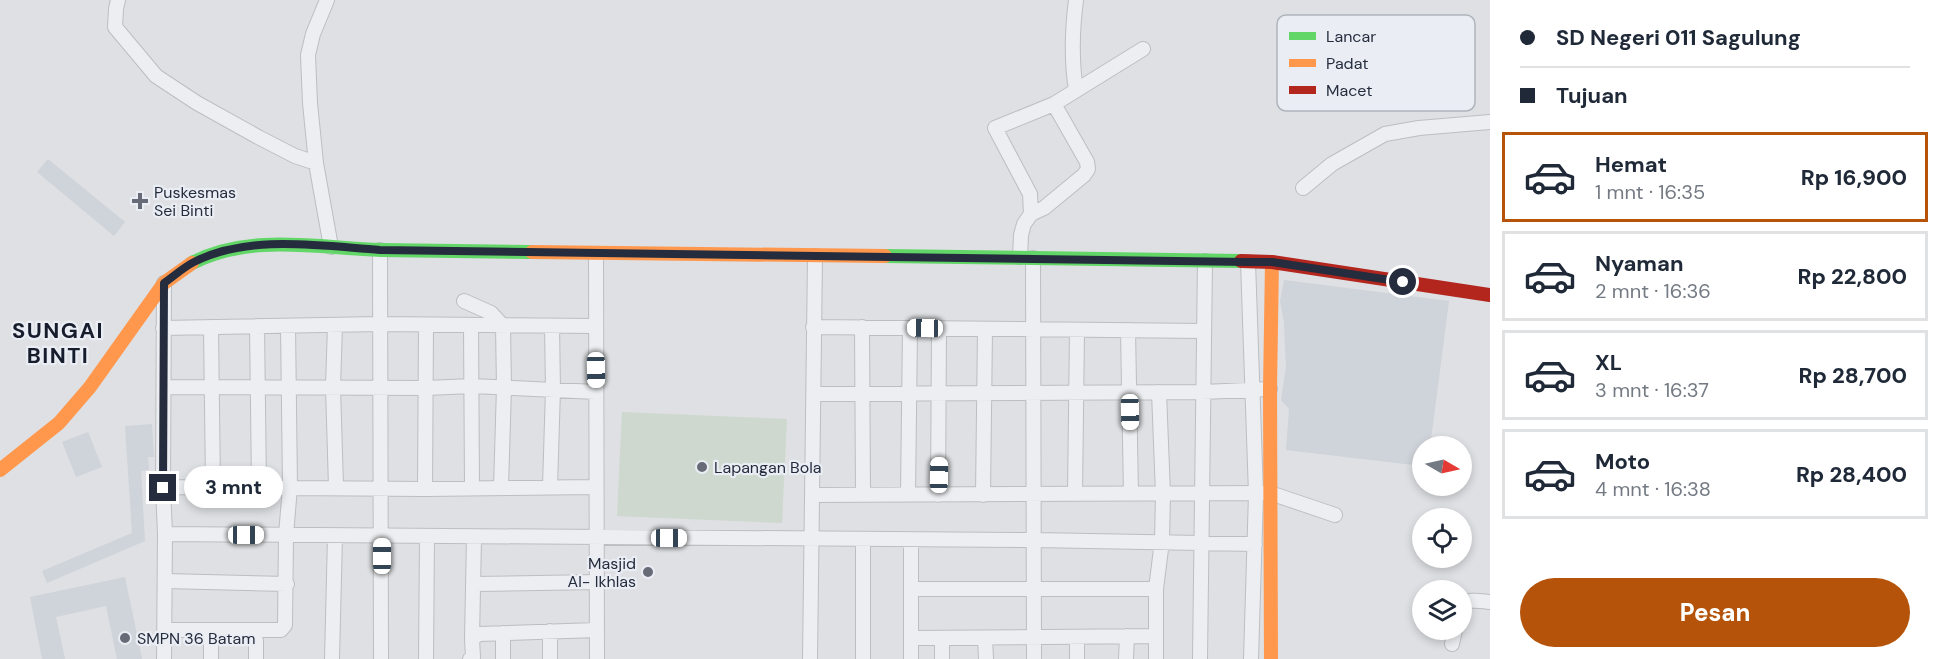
<!DOCTYPE html>
<html lang="id">
<head>
<meta charset="utf-8">
<style>
	:root { --surface:#fff; --page:#f2f2f3; --text:#1f2937; --muted:#747a83; --line:#e0e1e3; --accent:#b45309 }
	body { margin:0; font-family:"DM Sans",sans-serif; background:var(--page); color:var(--text); height:100vh; display:flex; flex-direction:column; font-size:22px; white-space:nowrap }
	* { box-sizing:border-box; margin:0 }
	p { font-size:20px; color:var(--muted) }
	.icon { flex:none; width:33px; height:33px; fill:none; stroke:currentColor; stroke-width:2; stroke-linecap:round; stroke-linejoin:round }
	.map { position:relative; flex:1; overflow:hidden }
	.panel { display:flex; flex-direction:column; background:var(--surface); width:450px }
	.panel>* { flex:none }
	.banner { display:grid; align-content:center; height:132px; padding:0 30px; background:var(--surface) }
	.needle { width:39px; rotate:99deg }
	.buttons { position:absolute; left:1412px; top:436px; display:grid; gap:12px }
	.buttons a { display:grid; place-items:center; width:60px; height:60px; border-radius:50%; background:var(--surface); box-shadow:0 3px 9px #0003; font-size:30px }
	.end { position:absolute; width:27px; height:27px; margin:-14px; border:8px solid #252c3d; background:#fff; box-shadow:0 0 0 3px #fff }
	.from { border-radius:50% }
	.bubble { position:absolute; height:42px; border-radius:21px; background:var(--surface); box-shadow:0 3px 9px #0003; font-size:20px; font-weight:800; line-height:42px; text-align:center }
	.car { position:absolute; width:18px; height:36px; margin:-18px -9px; border-radius:8px; box-shadow:0 0 4px 2px #0007; background:linear-gradient(#fff 24%,#345 0 40%,#fff 0 76%,#345 0 86%,#fff 0) }
	.banner b { display:flex; align-items:center; gap:21px; height:57px; font-size:22px }
	.banner b+b { border-top:2px solid var(--line) }
	.banner i { width:15px; height:15px; background:var(--text) }
	ul { padding:0; list-style:none }
	li { display:flex; align-items:center; gap:18px; height:90px; margin:0 12px 9px; padding:0 18px; border:3px solid var(--line); border-radius:0px }
	li div { flex:1 }
	li b { display:block; font-size:22px }
	li em { font-style:normal; font-weight:800 }
	li.current { border-color:var(--accent) }
	li>.icon { width:54px; height:54px; stroke-width:1.5 }
	.button { display:flex; gap:12px; margin-top:auto; padding:12px 30px }
	.button a { flex:1; height:69px; border-radius:36px; background:var(--accent); color:#fff; font-size:24px; font-weight:800; line-height:69px; text-align:center }
	main { display:flex; flex:1; min-height:0 }
	.map>svg:first-child { display:block }
	.built { fill:#cfd3da }
	.park { fill:#ced8ce }
	.lines { fill:none; stroke-linecap:round; stroke-linejoin:round }
	.street-casing { stroke:#bcbec1; stroke-width:16 }
	.street { stroke:#edeef1; stroke-width:14 }
	.fast { stroke:#63d668; stroke-width:14 }
	.slow { stroke:#ff974d; stroke-width:14 }
	.jam { stroke:#b3261e; stroke-width:14 }
	.route { stroke:#252c3d; stroke-width:8 }
	.poi-dot { fill:#666b77; stroke:#eaeef4; stroke-width:2 }
	.labels { text-anchor:middle; dominant-baseline:central; stroke-width:4.5; stroke-linejoin:round; paint-order:stroke }
	.poi-label { font-size:16px; fill:#252c3d; stroke:#eaeef4; text-anchor:start }
	.district-label { font-size:22px; font-weight:bold; letter-spacing:1.5px; fill:#171d2d; stroke:#eaeef4 }
	.key { fill:#eaeef4; stroke:#afb4bd; stroke-width:1.5 }
	.key-label { font-size:16px; fill:#252c3d }
</style>
</head>
<body>
<main>
<div class="map">
<svg width="1490" height="659" viewBox="0 0 1490 659">
	<rect width="100%" height="100%" fill="#dee0e3"/>
	<path class="built" d="M48 159 125 222 114 236 37 172Z
		M1284 280 1449 301 1430 447H1422V466L1286 450 1289 409 1281 400 1286 367 1284 322 1280 301Z
		M152 424 154 457H148L149 470 141 471 145 541 47 583 42 571 132 533 125 426Z
		M88 432 102 467 76 477 62 442Z
		M125 577 142 659H117L106 606 56 617 65 659H42L30 597Z"/>
	<path class="park" d="M622 412 787 419 782 523 617 516Z"/>
	<g class="lines">
		<defs>
			<path id="street" d="M118 0 116 9 115 27 156 76 197 103 258 137 295 156 316 163
				M327 0 313 34 308 55 310 103 316 163 331 247
				M1076 0C1072 31 1071 59 1076 90
				M1303 188 1332 164 1385 134 1419 128 1490 122
				M1031 214 1030 194 995 128 1054 104
				M380 250 381 659
				M596 254 597 659
				M1020 257 1021 235 1024 224 1031 214 1044 208 1084 175 1088 169 1087 162 1054 104 1143 49
				M1033 258 1034 659
				M1248 262 1256 494 1251 659
				M164 283 163 487 165 534 164 659
				M464 301 491 313 503 326 504 387 501 488
				M335 325 333 387 336 487
				M471 325 472 487
				M257 326 259 487
				M211 327 213 487
				M813 327 1203 331
				M862 327 863 495
				M163 328 380 324 595 326
				M1128 330 1131 494
				M164 387 426 388 472 386 596 392
				M814 394 1203 392 1270 389
				M163 487 425 489 595 487
				M550 487 553 389 552 326
				M425 489 426 326
				M1075 494 1077 330
				M813 495 1270 493 1335 515
				M908 495 910 328
				M938 495 939 328
				M983 495 985 329
				M165 534 1034 540 1255 544
				M863 540V659
				M165 581 287 584
				M473 584 597 582
				M911 589H1156
				M1461 606C1469 598 1479 601 1490 602
				M165 630H281L285 625 286 535 290 487 288 326
				M254 631 256 641V659
				M911 638 1156 636
				M985 638 986 659
				M472 639 474 537
				M1452 644 1455 630
				M211 659V630
				M332 659 335 536
				M426 659 427 536
				M470 659 473 657 472 639 479 634 597 630
				M503 659V633
				M550 659V631
				M810 659 815 256
				M911 659V540
				M942 659V638
				M1077 659V637
				M1126 659 1127 636
				M1156 659V589L1162 541 1163 494 1159 392
				M1200 659 1205 261"/>
		</defs>
		<use href="#street" class="street-casing"/>
		<use href="#street" class="street"/>
		<path class="fast" d="M885 256 1241 261
			M192 263C251 233 318 248 381 250 432 251 482 251 532 252"/>
		<path class="slow" d="M532 252 885 256
			M0 470 59 423 90 387 164 283 192 263
			M1271 659 1270 389 1272 262"/>
		<path class="jam" d="M1241 261 1272 262 1490 295"/>
	</g>
	<g class="lines">
		<path class="route" d="M163 488 164 283C174 276 184 267 194 262 249 234 321 246 380 250L1248 262H1272L1403 282"/>
	</g>
	<g class="poi-dot">
		<path d="M137 192h6v6h6v6h-6v6h-6v-6h-6v-6h6z"/>
		<circle cx="702" cy="467" r="6"/>
		<circle cx="648" cy="572" r="6"/>
		<circle cx="125" cy="638" r="6"/>
	</g>
	<g class="labels">
		<g class="poi-label">
			<text x="154" y="192">Puskesmas<tspan x="154" dy="18">Sei Binti</tspan></text>
			<text x="714" y="467">Lapangan Bola</text>
			<text x="636" y="563" text-anchor="end">Masjid<tspan x="636" dy="18">Al- Ikhlas</tspan></text>
			<text x="137" y="638">SMPN 36 Batam</text>
		</g>
		<g class="district-label">
			<text x="58" y="330">SUNGAI<tspan x="58" dy="25">BINTI</tspan></text>
		</g>
	</g>
	<rect x="1277" y="15" width="198" height="96" rx="9" class="key"/>
	<rect x="1289" y="32" width="27" height="8" fill="#63d668"/>
	<rect x="1289" y="59" width="27" height="8" fill="#ff974d"/>
	<rect x="1289" y="86" width="27" height="8" fill="#b3261e"/>
	<g class="key-label">
		<text x="1326" y="42">Lancar</text>
		<text x="1326" y="69">Padat</text>
		<text x="1326" y="96">Macet</text>
	</g>
</svg>
<div class="buttons">
<a><svg class="needle" viewBox="-14 -14 28 28"><path d="M0-13l5 13h-10z" fill="#e53935"/><path d="M0 13l5-13h-10z" fill="#747a83"/></svg></a>
<a><svg class="icon" aria-label="locate" viewBox="0 0 24 24"><circle cx="12" cy="12" r="6"/><path d="M12 2v4M12 18v4M2 12h4M18 12h4"/></svg></a>
<a><svg class="icon" aria-label="layers" viewBox="0 0 24 24"><path d="M12 4l9 5-9 5-9-5zM3 14l9 5 9-5"/></svg></a>
</div>
<i class="end from" style="left:1403px;top:282px"></i>
<i class="end" style="left:163px;top:488px"></i>
<div class="bubble" style="left:184px;top:466px;width:99px">3 mnt</div>
<i class="car" style="left:925px;top:328px;rotate:271deg"></i>
<i class="car" style="left:596px;top:370px;rotate:179deg"></i>
<i class="car" style="left:1130px;top:412px;rotate:179deg"></i>
<i class="car" style="left:939px;top:475px;rotate:1deg"></i>
<i class="car" style="left:246px;top:535px;rotate:90deg"></i>
<i class="car" style="left:669px;top:538px;rotate:90deg"></i>
<i class="car" style="left:382px;top:556px;rotate:0deg"></i>
</div>
<section class="panel">
<div class="banner">
<b><i class="from"></i>SD Negeri 011 Sagulung</b>
<b><i></i>Tujuan</b>
</div>
<ul>
<li class="current"><svg class="icon" aria-label="car" viewBox="0 0 24 24"><path d="M5 17H2v-5l4-1 3-4h7l3 4 3 1v5h-3M9 17h6M6 11h13"/><circle cx="7" cy="17" r="2"/><circle cx="17" cy="17" r="2"/></svg><div><b>Hemat</b><p>1 mnt · 16:35</p></div><em>Rp 16,900</em></li>
<li><svg class="icon" aria-label="car" viewBox="0 0 24 24"><path d="M5 17H2v-5l4-1 3-4h7l3 4 3 1v5h-3M9 17h6M6 11h13"/><circle cx="7" cy="17" r="2"/><circle cx="17" cy="17" r="2"/></svg><div><b>Nyaman</b><p>2 mnt · 16:36</p></div><em>Rp 22,800</em></li>
<li><svg class="icon" aria-label="car" viewBox="0 0 24 24"><path d="M5 17H2v-5l4-1 3-4h7l3 4 3 1v5h-3M9 17h6M6 11h13"/><circle cx="7" cy="17" r="2"/><circle cx="17" cy="17" r="2"/></svg><div><b>XL</b><p>3 mnt · 16:37</p></div><em>Rp 28,700</em></li>
<li><svg class="icon" aria-label="car" viewBox="0 0 24 24"><path d="M5 17H2v-5l4-1 3-4h7l3 4 3 1v5h-3M9 17h6M6 11h13"/><circle cx="7" cy="17" r="2"/><circle cx="17" cy="17" r="2"/></svg><div><b>Moto</b><p>4 mnt · 16:38</p></div><em>Rp 28,400</em></li>
</ul>
<div class="button"><a>Pesan</a></div>
</section>
</main>
</body>
</html>
